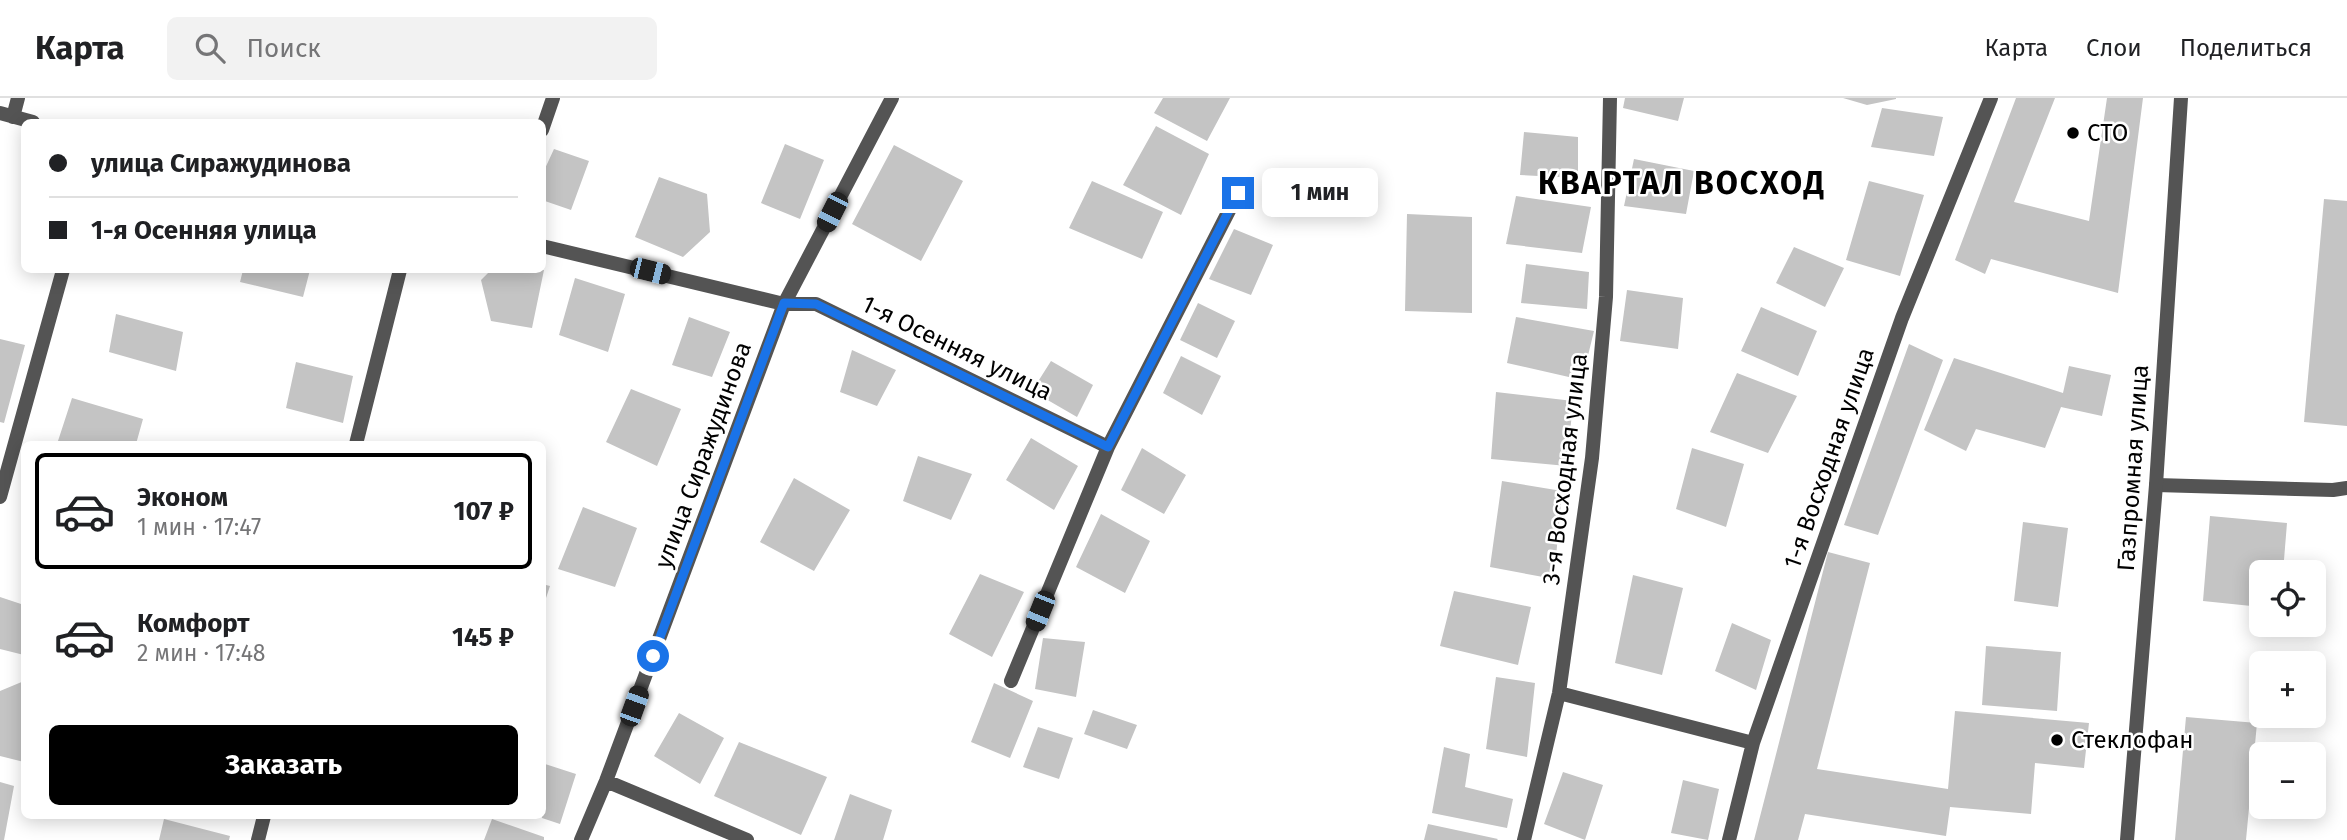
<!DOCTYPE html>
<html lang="ru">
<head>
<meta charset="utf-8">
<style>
	:root { --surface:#fff; --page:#f2f2f2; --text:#202124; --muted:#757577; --line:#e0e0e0; --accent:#000 }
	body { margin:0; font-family:"Fira Sans",sans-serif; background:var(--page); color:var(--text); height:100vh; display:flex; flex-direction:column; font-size:26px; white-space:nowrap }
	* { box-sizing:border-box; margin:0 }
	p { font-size:23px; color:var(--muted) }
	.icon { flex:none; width:38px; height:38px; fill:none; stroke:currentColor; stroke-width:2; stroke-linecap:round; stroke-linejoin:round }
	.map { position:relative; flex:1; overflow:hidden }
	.sheet { position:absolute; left:21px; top:343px; width:525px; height:378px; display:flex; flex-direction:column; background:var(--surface); border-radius:10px; box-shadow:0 4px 18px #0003 }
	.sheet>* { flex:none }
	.top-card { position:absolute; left:21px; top:21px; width:525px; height:154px; border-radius:10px; box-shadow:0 4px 18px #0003; display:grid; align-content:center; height:154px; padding:0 28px; background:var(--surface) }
	.fabs { position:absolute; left:2249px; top:462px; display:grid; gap:14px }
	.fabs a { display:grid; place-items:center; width:77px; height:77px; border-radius:10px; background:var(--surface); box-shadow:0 4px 18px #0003; font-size:35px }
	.end { position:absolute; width:32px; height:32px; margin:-16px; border:9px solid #1a73e8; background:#fff; box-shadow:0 0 0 4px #fff }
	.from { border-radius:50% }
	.bubble { position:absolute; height:49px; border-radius:10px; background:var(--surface); box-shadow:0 4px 18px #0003; font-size:23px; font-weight:700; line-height:49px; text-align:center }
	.car { position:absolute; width:21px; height:42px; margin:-21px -10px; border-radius:9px; box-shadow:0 0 5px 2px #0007; background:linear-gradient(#222 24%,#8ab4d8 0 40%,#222 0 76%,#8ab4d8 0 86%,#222 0) }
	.top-card b { display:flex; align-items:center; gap:24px; height:66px; font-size:26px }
	.top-card b+b { border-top:2px solid var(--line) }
	.top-card i { width:18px; height:18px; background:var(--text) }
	ul { padding:12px 0 0; list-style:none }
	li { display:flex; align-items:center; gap:21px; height:116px; margin:0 14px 10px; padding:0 14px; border:4px solid transparent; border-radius:10px }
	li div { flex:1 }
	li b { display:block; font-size:26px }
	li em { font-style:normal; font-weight:700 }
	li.active { border-color:var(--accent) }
	li>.icon { width:63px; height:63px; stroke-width:1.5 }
	.button { display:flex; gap:14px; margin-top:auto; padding:14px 28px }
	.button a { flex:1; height:80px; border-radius:10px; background:var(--accent); color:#fff; font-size:28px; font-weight:700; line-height:80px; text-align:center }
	header { display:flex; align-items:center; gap:42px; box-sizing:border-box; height:98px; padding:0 35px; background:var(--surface); border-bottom:2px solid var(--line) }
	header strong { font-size:33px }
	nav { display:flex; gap:38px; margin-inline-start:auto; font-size:24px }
	.search { width:490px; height:63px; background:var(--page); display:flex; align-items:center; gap:18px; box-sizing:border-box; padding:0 24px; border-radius:10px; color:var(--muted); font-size:26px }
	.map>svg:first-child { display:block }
	.building { fill:#c4c4c4 }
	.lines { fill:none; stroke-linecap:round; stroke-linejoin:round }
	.lane { stroke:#545454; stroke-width:14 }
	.street { stroke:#545454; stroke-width:14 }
	.route { stroke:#1a73e8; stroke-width:9 }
	.poi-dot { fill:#000; stroke:#fff; stroke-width:2.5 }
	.labels { text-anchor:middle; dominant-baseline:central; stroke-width:5; stroke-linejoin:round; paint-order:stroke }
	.poi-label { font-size:24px; fill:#000; stroke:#fff; text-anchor:start }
	.street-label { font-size:24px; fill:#000; stroke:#fff }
	.district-label { font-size:32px; font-weight:bold; letter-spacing:2px; fill:#000; stroke:#fff }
</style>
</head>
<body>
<header>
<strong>Карта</strong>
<div class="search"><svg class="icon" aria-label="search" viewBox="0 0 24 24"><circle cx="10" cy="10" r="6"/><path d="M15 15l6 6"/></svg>Поиск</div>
<nav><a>Карта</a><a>Слои</a><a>Поделиться</a></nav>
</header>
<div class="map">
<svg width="2347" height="742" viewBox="0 0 2347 742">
	<rect width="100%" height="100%" fill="#fff"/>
	<path class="building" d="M1163 0H1230L1207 43 1154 15Z
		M1625 0H1684L1678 23 1623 10Z
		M1843 0H1896V1L1867 7Z
		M2016 0H2055L2014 104 2089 123 2107 0H2143L2118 195 1991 161 1985 176 1955 162Z
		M1882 10 1943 19 1934 58 1871 49Z
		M1156 28 1209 56 1181 117 1123 87Z
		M1524 34 1578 39V80L1520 77Z
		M785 46 824 62 800 121 761 105Z
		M894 47 963 83 921 163 852 126Z
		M554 51 589 63 571 112 542 102V77Z
		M1634 61 1694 73 1686 116 1624 108Z
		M659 79 707 96 710 134 683 159 635 139Z
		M1092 83 1163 114 1142 161 1069 130Z
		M1869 83 1924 97 1900 178 1846 162Z
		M1516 98 1591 109 1582 155 1506 146Z
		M2324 101 2347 103V328L2304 324Z
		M1407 116 1472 119V215L1405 213Z
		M1234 131 1273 147 1251 197 1209 181Z
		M1794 149 1844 170 1825 209 1776 185Z
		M1526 166 1589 174 1587 211 1521 205Z
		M243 172H310L303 199 240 184Z
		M491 172H544L532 230 491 223 481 182Z
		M575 180 625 196 608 254 559 237Z
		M1627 192 1683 200 1678 251 1620 243Z
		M1198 205 1235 223 1217 260 1180 242Z
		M1761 209 1817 233 1798 278 1741 253Z
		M116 216 183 234 176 273 109 254Z
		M689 219 730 234 712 279 672 267Z
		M1516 219 1594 233 1582 282 1507 265Z
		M0 241 25 247 4 325 0 324Z
		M1909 246 1943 262 1878 437 1844 427Z
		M852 252 896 272 877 308 840 294Z
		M1181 258 1221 278 1202 317 1163 295Z
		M1954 260 2063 295 2069 268 2111 277 2102 318 2061 309 2045 350 1976 331 1966 353 1924 332Z
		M1051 263 1093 287 1077 319 1032 293Z
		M296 264 353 278 343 325 286 310Z
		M1737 275 1797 298 1768 355 1710 334Z
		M631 291 681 311 657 368 606 344Z
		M1496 294 1573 303 1567 368 1491 361Z
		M72 300 143 321 136 346H57Z
		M1031 340 1078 368 1054 412 1006 382Z
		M1142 350 1186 377 1164 416 1121 392Z
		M1692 350 1744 366 1726 429 1676 411Z
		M918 358 972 376 951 422 903 403Z
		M794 380 850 412 814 473 760 444Z
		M1502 383 1562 393 1554 481 1490 469Z
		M583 409 637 430 615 489 558 471Z
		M1101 416 1150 443 1125 495 1076 469Z
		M2210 418 2287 425 2283 474H2261V509L2203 503Z
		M2023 424 2068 430 2058 509 2014 503Z
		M1828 454 1870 465 1817 671 1948 691 1955 613 2089 625 2084 670 2035 665 2031 716 1950 709 1946 738 1805 716 1798 742H1754Z
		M980 476 1024 494 992 559 949 536Z
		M1633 477 1683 490 1662 577 1615 565Z
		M542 486 550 488 543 509 542 508Z
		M1454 493 1531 509 1518 567 1440 548Z
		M0 499 24 507V557L0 551Z
		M1732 525 1771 542 1756 592 1715 573Z
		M1043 540 1085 544 1076 599 1035 591Z
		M1986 548 2061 554 2057 613 1982 607Z
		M1496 579 1535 585 1527 659 1486 651Z
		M24 583V664L0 658V593Z
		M994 585 1033 603 1010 660 971 644Z
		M1093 612 1137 627 1127 651 1084 636Z
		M679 615 724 640 700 686 654 658Z
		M2186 619 2257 625 2246 742H2175Z
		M1038 629 1073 640 1059 681 1023 669Z
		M739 644 827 679 801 737 714 698Z
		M1444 649 1470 656 1465 689 1513 701 1507 730 1432 715Z
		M542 665 576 676 560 726 542 720Z
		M1563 674 1603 687 1585 742 1544 726Z
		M1683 682 1719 691 1708 742 1671 735Z
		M0 684 14 688 4 742H0Z
		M850 696 892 712 883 742H834Z
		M164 721 230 738 229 742H159Z
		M492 721 544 739V742H484Z
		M1428 726 1498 741 1497 742H1424Z"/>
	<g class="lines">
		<path class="lane" d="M2156 387 2333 392 2347 390"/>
		<path class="street" d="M0 15 33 24
			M13 19 18 0
			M542 32 553 0
			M542 148 784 206H816L1108 349
			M356 346 400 172
			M0 399 63 172
			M1011 583 1108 349 1238 95
			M1559 595 1753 645
			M606 683 747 742
			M258 742 264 718
			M581 742 606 683 784 206 892 0
			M1524 742 1559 595 1592 360 1606 199 1610 0
			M1729 742 1753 645 1902 220 1991 0
			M2127 742 2156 387 2181 0"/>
	</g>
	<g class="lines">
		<path class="route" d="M653 558 784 205 816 206 1108 349 1238 95"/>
	</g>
	<g class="poi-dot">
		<circle cx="2073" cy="35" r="7"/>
		<circle cx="2057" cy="642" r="7"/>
	</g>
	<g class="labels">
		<g class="poi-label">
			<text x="2087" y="35">СТО</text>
			<text x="2071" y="642">Стеклофан</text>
		</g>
		<g class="street-label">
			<text transform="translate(957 250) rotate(26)">1-я Осенняя улица</text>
			<text transform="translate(703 357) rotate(-70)">улица Сиражудинова</text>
			<text transform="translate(1829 360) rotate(-71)">1-я Восходная улица</text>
			<text transform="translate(2133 370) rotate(-86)">Газпромная улица</text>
			<text transform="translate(1565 371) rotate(-83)">3-я Восходная улица</text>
		</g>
		<g class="district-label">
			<text x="1682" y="85">КВАРТАЛ ВОСХОД</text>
		</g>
	</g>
</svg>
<div class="fabs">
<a><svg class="icon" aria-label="locate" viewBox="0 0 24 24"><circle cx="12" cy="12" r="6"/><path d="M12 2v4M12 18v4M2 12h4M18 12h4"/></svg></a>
<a>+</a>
<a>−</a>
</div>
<i class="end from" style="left:653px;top:558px"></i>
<i class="end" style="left:1238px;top:95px"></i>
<div class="bubble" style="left:1262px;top:70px;width:116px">1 мин</div>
<i class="car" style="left:832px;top:114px;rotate:207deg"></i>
<i class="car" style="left:650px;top:173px;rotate:104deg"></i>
<i class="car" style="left:1040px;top:513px;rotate:202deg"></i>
<i class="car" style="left:634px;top:608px;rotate:20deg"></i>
<div class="top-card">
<b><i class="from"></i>улица Сиражудинова</b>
<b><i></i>1-я Осенняя улица</b>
</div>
<section class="sheet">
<ul>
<li class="active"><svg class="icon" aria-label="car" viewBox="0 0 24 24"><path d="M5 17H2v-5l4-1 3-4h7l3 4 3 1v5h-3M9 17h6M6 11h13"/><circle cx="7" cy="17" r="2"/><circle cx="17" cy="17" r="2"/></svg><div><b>Эконом</b><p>1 мин · 17:47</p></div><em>107 ₽</em></li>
<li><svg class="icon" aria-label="car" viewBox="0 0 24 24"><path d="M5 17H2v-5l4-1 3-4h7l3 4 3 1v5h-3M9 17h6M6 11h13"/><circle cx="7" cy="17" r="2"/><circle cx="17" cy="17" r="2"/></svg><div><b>Комфорт</b><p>2 мин · 17:48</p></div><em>145 ₽</em></li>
</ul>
<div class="button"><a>Заказать</a></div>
</section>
</div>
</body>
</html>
